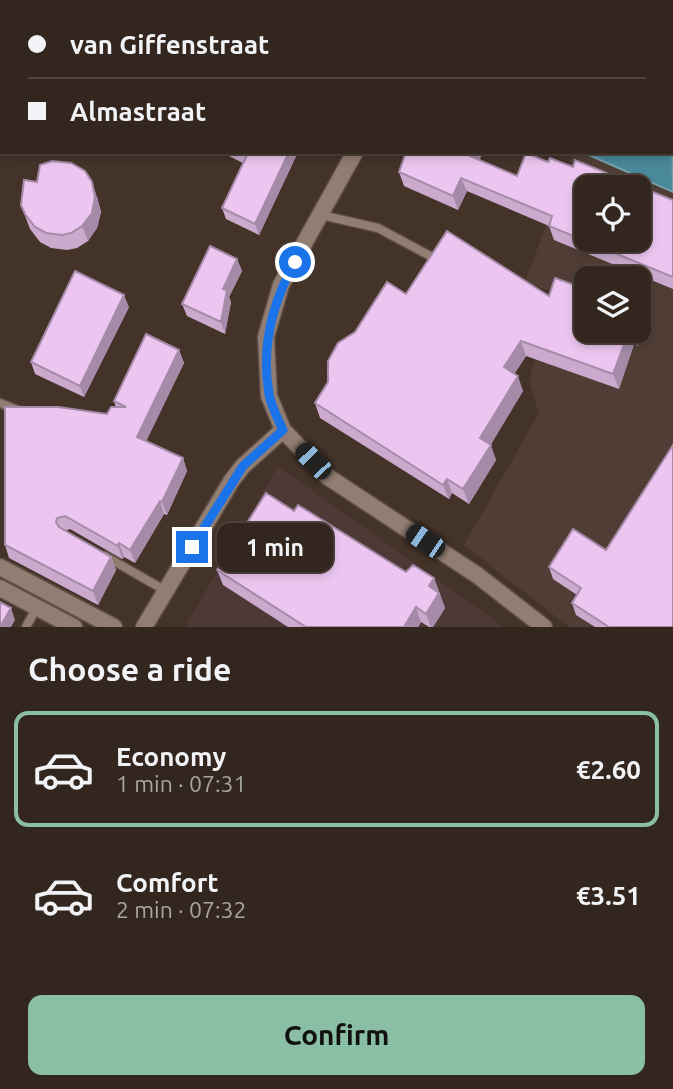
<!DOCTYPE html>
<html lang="en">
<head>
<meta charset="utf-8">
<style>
	:root { --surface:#33261f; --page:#3b2e28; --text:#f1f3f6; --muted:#a9a5a4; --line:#4e433d; --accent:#8abfa5 }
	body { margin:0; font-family:Ubuntu,sans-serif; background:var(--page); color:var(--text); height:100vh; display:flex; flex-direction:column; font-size:26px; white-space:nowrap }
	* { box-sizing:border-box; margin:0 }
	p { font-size:23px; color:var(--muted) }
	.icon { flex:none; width:38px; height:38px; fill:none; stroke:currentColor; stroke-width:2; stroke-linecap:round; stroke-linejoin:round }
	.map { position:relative; height:627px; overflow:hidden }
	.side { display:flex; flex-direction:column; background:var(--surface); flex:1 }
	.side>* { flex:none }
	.top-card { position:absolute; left:0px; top:0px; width:674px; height:154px; box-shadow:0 4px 10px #0003,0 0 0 2px var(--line); display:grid; align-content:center; height:154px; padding:0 28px; background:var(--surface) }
	.tools { position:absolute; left:574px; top:175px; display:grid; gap:14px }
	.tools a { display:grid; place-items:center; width:77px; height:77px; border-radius:14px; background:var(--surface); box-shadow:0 4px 10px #0003,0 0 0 2px var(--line); font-size:35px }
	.end { position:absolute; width:32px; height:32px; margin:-16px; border:9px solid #1a73e8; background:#fff; box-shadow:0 0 0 4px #fff }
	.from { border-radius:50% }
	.bubble { position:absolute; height:49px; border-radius:14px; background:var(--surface); box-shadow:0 4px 10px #0003,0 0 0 2px var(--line); font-size:23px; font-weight:700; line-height:49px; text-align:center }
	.car { position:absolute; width:21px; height:42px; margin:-21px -10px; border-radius:9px; box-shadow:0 0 5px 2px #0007; background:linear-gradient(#222 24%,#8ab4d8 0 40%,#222 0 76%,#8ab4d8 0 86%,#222 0) }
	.top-card b { display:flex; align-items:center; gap:24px; height:66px; font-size:26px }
	.top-card b+b { border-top:2px solid var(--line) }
	.top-card i { width:18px; height:18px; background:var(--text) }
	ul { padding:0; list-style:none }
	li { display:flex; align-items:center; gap:21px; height:116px; margin:0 14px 10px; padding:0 14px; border:4px solid transparent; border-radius:14px }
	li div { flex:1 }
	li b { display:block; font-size:26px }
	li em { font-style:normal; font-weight:700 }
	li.selected { border-color:var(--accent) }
	li>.icon { width:63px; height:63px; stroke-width:1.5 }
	h2 { padding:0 28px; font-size:32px; line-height:84px }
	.action { display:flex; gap:14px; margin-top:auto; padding:14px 28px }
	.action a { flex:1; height:80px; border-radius:14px; background:var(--accent); color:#111; font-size:28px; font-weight:700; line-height:80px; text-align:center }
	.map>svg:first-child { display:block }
	.industrial { fill:#503d36; fill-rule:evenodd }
	.education { fill:#4d3935 }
	.water { fill:#498999; stroke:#77a0aa; stroke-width:2 }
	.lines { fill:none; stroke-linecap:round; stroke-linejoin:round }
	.service-casing { stroke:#5e4f46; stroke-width:11 }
	.minor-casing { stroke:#5e4f46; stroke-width:19 }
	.service { stroke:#927d72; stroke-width:8 }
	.minor { stroke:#927d72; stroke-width:16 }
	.wall { fill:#cbaace }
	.shaded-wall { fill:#a58ba8 }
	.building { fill:#ecc6f0; stroke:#a58ba8; stroke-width:2; fill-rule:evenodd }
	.route { stroke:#1a73e8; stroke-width:9 }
</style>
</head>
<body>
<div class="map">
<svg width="673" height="627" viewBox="0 0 673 627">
	<rect width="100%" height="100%" fill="#443329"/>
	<path class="industrial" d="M573 152H631L673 169V627H569L464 545 539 413 530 385 531 371 556 293 525 282ZM586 187H639V240H586ZM586 278H639V331H586Z"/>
	<path class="education" d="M278 466 504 627H185Z"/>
	<path class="water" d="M672 92 673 192 582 152H672Z"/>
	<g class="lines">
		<defs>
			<path id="service" d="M20 0V2
				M0 125 2 122
				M321 215 378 228 434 258
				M0 403 20 411
				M105 556 166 591
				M26 627 37 607"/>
			<path id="minor" d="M220 0 224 2
				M355 152 281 285 266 337 269 396 283 430 328 477 477 575 544 627
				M0 567 114 627
				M0 588 74 627
				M144 627 232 480 243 466 283 430"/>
		</defs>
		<use href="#service" class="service-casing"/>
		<use href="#minor" class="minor-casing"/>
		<use href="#service" class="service"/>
		<use href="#minor" class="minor"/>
	</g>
	<path class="wall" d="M221 152H298L259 235 226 219 222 208 243 163Z
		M406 152H483L479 160 517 176 548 162 573 167 673 200V289L554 240 549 226 467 191 458 210 404 186 399 172Z
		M97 197 101 212 97 228 88 241 77 248 67 250 51 248 40 242 30 229 21 205Z
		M237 259 242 271 229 297 231 302 225 334 187 316 182 304Z
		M406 294 586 331H639V315L644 329 638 346 634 344 619 389 526 356 514 374 523 391 490 445 496 460 469 504 452 493 449 499 320 418 315 403 328 382 355 332Z
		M129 307 84 397 35 374 31 362Z
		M179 350 184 363 146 441 183 458 187 471 167 515 164 514 135 563 124 557 122 559 70 529 65 531 111 557 116 570 98 605 9 558 5 545 107 414 116 407 114 401Z
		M294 511 406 572 434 578 445 608 433 627H429L421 622 418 627H288L223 585 217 570Z
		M606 550 673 627H595L576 615 572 603 577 595 553 579 549 567Z"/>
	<path class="shaded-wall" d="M289 152H298L259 235 255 224Z
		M472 152H483L475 170 470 156Z
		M461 178 467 191 458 210 453 196Z
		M92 182 97 197 101 212 97 228 88 241 82 226Z
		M237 259 242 271 229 297 231 302 225 334 221 322 223 289Z
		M124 295 129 307 84 397 80 386Z
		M639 315 644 329 638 346 633 331H639Z
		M629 331 634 344 619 389 613 374Z
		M521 341 526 356 509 382 504 367Z
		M179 350 184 363 142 450 137 437Z
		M518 376 523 391 486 453 480 438Z
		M491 445 496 460 469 504 463 489Z
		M183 458 187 471 167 515 162 502Z
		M447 479 452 493 449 499 443 485Z
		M160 501 164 514 135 563 130 550Z
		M119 543 124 557 122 559 118 546Z
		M111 557 116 570 98 605 93 591Z
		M434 578 445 608 433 627H431L426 614 429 586Z
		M416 607 421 622 418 627H404Z
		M11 608 15 620 11 627H0Z"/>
	<path class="building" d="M37 0H186L189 2H41Z
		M672 15H673V61H672Z
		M240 152H289L255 224 222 208 247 155Z
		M406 152H472L470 156 517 176 526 153 548 162 550 158 573 167 575 160 673 200V277L549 226 552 216 461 178 453 196 399 172ZM586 187H639V240H586Z
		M52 161 71 163 85 171 92 182 95 197 92 213 82 226 71 233 62 235 46 233 35 227 25 214 21 205 24 180 37 182 40 165Z
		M447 231 549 296 555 278 586 289V331H629L613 374 521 341 504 367 518 376 480 438 491 445 463 489 447 479 443 485 315 403 328 382V361L338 343 355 332 387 282 406 294Z
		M210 246 237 259 223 289 227 290 221 322 182 304Z
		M75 271 124 295 80 386 31 362Z
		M146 334 179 350 137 437 183 458 162 502 160 501 130 550 119 543 118 546 65 516 57 518 56 522 59 527 111 557 93 591 5 545V407H58L107 414 111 407H126L114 401Z
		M673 445V627H609L572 603 581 588 549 567 573 529 606 550Z
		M266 493 294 511 298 505 406 572 413 565 434 578 429 586 439 593 426 614 416 607 404 627H306L217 570Z
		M0 602 11 608 0 627Z"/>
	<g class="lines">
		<path class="route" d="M192 547 243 466 283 430C278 419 271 406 269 394 261 347 272 303 295 262"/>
	</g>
</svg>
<div class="tools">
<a><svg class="icon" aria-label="locate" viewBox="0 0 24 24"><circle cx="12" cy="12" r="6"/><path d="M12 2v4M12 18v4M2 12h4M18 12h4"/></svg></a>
<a><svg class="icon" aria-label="layers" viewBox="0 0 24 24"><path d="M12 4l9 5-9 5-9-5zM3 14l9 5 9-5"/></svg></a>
</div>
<i class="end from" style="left:295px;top:262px"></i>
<i class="end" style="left:192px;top:547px"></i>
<div class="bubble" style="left:217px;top:523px;width:116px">1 min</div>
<i class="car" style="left:313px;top:461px;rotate:316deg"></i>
<i class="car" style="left:425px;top:541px;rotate:304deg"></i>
<div class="top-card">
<b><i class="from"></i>van Giffenstraat</b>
<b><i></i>Almastraat</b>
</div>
</div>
<section class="side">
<h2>Choose a ride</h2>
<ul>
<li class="selected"><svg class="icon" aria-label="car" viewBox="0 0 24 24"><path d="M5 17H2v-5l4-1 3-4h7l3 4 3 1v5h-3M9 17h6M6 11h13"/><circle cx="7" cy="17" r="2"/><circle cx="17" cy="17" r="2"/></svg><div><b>Economy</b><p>1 min · 07:31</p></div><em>€2.60</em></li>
<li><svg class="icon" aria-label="car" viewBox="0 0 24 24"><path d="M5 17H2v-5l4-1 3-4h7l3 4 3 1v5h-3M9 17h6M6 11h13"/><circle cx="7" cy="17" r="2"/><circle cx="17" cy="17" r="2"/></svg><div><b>Comfort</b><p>2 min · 07:32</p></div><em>€3.51</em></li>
</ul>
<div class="action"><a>Confirm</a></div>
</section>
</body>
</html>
